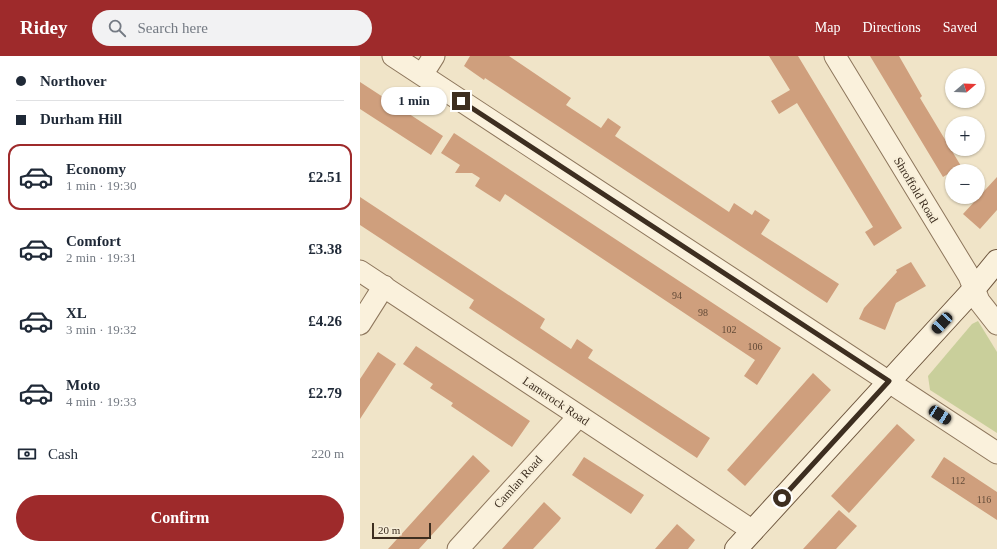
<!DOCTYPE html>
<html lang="en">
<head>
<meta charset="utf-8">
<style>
	:root { --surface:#fff; --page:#f2f2f3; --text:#1f2937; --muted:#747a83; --line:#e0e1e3; --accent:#9e2a2b }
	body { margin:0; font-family:Georgia,serif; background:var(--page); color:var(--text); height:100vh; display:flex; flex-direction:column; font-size:15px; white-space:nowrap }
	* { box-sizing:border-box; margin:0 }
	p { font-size:13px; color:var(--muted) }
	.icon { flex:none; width:22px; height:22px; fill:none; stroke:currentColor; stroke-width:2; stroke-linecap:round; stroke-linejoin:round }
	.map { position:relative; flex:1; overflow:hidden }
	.side { display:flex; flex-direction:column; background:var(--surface); width:360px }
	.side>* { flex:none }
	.top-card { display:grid; align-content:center; height:88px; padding:0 16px; background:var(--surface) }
	.needle { width:26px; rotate:71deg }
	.fabs { position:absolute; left:585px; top:12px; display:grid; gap:8px }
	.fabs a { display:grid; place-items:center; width:40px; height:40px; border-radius:50%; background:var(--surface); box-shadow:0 1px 3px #0004; font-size:20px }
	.scale { position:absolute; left:12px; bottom:10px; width:59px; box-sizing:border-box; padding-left:4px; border:2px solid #3d2e20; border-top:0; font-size:11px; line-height:14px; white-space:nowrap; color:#3d2e20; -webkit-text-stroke:3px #f7eed8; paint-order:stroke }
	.end { position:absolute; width:18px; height:18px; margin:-9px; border:5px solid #3d2e20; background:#fff; box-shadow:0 0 0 2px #fff }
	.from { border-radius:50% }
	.bubble { position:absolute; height:28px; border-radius:14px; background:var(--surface); box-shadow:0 1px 3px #0004; font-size:13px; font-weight:700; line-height:28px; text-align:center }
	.car { position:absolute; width:12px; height:24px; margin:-12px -6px; border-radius:5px; box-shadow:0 0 3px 1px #0007; background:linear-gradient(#222 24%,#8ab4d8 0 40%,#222 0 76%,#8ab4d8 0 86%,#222 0) }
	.top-card b { display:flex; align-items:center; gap:14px; height:38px; font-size:15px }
	.top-card b+b { border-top:1px solid var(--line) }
	.top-card i { width:10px; height:10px; background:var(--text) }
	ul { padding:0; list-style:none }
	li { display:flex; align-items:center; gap:12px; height:66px; margin:0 8px 6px; padding:0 8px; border:2px solid transparent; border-radius:12px }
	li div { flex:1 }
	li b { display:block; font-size:15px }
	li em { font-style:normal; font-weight:700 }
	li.active { border-color:var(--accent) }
	li>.icon { width:36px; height:36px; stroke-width:1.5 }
	.pay { display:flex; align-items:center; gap:10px; height:44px; padding:0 16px; font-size:15px }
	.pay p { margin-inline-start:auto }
	.button { display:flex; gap:8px; margin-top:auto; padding:8px 16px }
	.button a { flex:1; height:46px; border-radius:24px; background:var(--accent); color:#fff; font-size:16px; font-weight:700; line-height:46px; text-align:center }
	header { display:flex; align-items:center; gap:24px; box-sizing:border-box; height:56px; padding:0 20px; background:var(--accent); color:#fff }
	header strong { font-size:19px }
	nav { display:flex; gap:22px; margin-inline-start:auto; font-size:14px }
	.search { width:280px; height:36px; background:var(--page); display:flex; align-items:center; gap:10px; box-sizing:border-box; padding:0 14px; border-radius:22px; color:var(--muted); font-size:15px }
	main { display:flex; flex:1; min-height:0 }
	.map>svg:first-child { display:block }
	.green { fill:#c9cf9b }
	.building { fill:#cf9f7d }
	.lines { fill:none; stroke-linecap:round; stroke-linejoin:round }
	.street-casing { stroke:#8d765c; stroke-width:23 }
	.secondary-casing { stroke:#6f573f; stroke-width:24 }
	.street { stroke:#faf1dc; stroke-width:21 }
	.secondary { stroke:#faf1dc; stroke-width:22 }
	.route { stroke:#3d2e20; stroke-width:5 }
	.labels { text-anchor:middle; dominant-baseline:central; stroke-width:4; stroke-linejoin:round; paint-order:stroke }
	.number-label { font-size:10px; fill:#624a37 }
	.street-label { font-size:12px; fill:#3d2e20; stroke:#f7eed8 }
</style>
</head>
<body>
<header>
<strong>Ridey</strong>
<div class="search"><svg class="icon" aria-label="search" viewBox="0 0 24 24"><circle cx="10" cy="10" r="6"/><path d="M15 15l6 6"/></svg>Search here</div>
<nav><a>Map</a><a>Directions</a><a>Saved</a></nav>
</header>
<main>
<section class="side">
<div class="top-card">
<b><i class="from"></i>Northover</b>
<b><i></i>Durham Hill</b>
</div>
<ul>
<li class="active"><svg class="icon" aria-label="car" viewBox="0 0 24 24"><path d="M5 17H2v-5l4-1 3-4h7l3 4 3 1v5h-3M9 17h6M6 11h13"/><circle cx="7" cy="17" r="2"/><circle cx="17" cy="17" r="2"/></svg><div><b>Economy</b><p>1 min · 19:30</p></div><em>£2.51</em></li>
<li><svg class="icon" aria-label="car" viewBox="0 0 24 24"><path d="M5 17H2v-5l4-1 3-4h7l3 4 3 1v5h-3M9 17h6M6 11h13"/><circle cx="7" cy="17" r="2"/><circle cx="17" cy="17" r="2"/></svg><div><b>Comfort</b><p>2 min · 19:31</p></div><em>£3.38</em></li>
<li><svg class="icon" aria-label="car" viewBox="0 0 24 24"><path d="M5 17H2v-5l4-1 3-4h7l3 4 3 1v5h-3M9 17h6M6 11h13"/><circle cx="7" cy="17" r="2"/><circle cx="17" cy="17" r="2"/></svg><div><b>XL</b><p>3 min · 19:32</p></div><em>£4.26</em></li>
<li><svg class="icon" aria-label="car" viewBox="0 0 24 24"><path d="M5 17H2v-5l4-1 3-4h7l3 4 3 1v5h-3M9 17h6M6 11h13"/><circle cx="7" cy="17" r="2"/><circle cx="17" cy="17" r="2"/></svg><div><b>Moto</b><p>4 min · 19:33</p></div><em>£2.79</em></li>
</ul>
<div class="pay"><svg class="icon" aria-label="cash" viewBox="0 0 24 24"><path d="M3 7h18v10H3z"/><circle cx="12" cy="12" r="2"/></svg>Cash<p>220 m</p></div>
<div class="button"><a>Confirm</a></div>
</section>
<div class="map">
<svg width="637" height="493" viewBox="0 0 637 493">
	<rect width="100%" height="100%" fill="#f0e4c8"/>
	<path class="green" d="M618 265 637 296V377L570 334 568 320 612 268Z"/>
	<path class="building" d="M110 0H149L211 42 206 49 241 72 248 62 261 71 255 80 369 156 374 147 392 159 395 154 410 164 401 178 479 228 467 247 125 22 124 24 104 10Z
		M409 0H438L542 172 514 190 505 176 513 171 437 47 419 58 411 45 430 34Z
		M510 0H539L562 40 560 42 601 110 583 121Z
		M0 26 83 80 71 99 0 53Z
		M94 77 421 292 397 329 384 320 395 304 145 138 140 146 115 130 120 122 112 117H95L100 109 81 97Z
		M637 121V154L620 173 603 158Z
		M0 141 185 263 180 272 211 293 217 283 233 294 228 302 350 382 337 402 109 252 114 244 0 169Z
		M551 206 566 230 536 247 525 274 499 263 504 252 537 216 536 214Z
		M56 290 170 365 152 391 91 350 93 347 70 332 73 328 43 308Z
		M18 296 36 308 0 363V323Z
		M453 317 471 334 385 430 367 414Z
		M537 368 555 384 489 457 471 440Z
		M113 399 130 415 59 493H28Z
		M224 401 284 439 271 458 212 419Z
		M584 401 637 436V464L571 421Z
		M184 446 201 462 199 465 173 493H142Z
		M479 454 497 470 476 493H443Z
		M317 468 335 484 328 493H295Z"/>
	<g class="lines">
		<defs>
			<path id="street" d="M33 0 637 397
				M475 0 609 220 619 245 637 268
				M62 19 74 0
				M0 215 393 475
				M0 268 24 230
				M98 493 219 360"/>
			<path id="secondary" d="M376 493 614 233 637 205"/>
		</defs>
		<use href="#street" class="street-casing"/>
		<use href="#secondary" class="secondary-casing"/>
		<use href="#street" class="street"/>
		<use href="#secondary" class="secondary"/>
	</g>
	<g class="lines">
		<path class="route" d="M101 45 529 325 422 442"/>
	</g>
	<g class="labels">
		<g class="number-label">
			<text x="317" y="239">94</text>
			<text x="343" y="256">98</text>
			<text x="369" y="273">102</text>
			<text x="395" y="290">106</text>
			<text x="598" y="424">112</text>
			<text x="624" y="443">116</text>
		</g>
		<g class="street-label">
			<text transform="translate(556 134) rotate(59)">Shroffold Road</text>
			<text transform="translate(196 345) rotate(34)">Lamerock Road</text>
			<text transform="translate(158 426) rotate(-48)">Camlan Road</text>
		</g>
	</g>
</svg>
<div class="fabs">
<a><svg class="needle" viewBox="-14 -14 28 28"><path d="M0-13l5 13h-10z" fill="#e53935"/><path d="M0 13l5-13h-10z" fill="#747a83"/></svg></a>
<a>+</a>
<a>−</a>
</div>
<div class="scale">20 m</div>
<i class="end from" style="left:422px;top:442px"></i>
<i class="end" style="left:101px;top:45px"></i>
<div class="bubble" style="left:21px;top:31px;width:66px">1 min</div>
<i class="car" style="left:582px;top:267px;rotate:223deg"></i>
<i class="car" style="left:580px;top:359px;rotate:123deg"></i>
</div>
</main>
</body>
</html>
